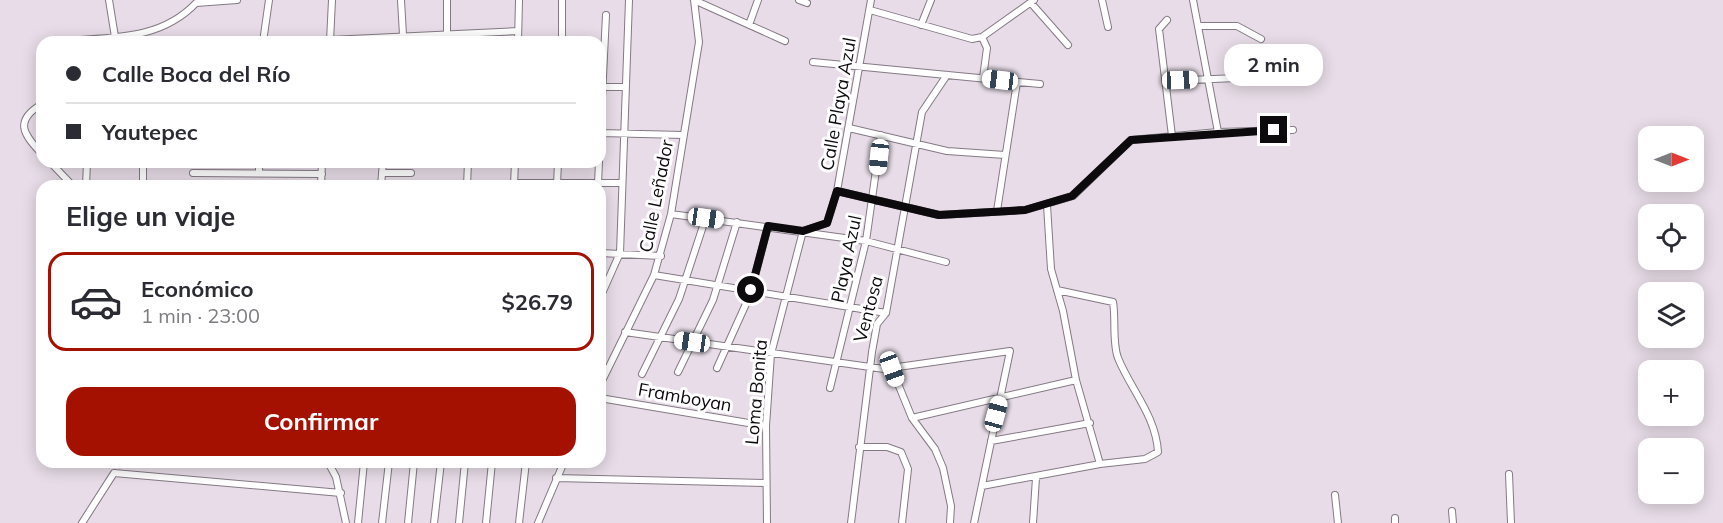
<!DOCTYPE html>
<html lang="es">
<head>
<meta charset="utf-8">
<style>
	:root { --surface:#fff; --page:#f7f7f7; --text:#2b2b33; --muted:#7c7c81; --line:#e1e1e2; --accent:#a51101 }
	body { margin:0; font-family:Mulish,sans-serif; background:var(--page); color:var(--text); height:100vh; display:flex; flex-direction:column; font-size:22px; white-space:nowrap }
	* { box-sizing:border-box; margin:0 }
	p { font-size:20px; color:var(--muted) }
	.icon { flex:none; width:33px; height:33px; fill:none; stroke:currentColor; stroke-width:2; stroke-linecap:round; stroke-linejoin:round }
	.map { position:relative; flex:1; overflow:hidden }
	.drawer { position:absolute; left:36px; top:180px; width:570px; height:288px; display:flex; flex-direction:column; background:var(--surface); border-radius:18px; box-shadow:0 3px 15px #0003 }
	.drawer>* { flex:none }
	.top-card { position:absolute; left:36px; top:36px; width:570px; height:132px; border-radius:18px; box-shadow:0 3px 15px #0003; display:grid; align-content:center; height:132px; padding:0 30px; background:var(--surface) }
	.needle { width:39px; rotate:90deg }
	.tools { position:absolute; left:1638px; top:126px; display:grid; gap:12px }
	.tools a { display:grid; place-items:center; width:66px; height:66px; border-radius:12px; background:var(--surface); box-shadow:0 3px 15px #0003; font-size:30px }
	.end { position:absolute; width:27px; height:27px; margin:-14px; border:8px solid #0d0a0d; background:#fff; box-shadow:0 0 0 3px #fff }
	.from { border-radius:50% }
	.bubble { position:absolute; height:42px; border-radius:18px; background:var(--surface); box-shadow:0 3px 15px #0003; font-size:20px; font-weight:700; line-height:42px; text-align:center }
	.car { position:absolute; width:18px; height:36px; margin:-18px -9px; border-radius:8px; box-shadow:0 0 4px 2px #0007; background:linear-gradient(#fff 24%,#345 0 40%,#fff 0 76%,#345 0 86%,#fff 0) }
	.top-card b { display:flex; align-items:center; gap:21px; height:57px; font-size:22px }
	.top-card b+b { border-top:2px solid var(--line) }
	.top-card i { width:15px; height:15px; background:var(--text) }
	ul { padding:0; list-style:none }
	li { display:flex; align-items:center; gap:18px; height:99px; margin:0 12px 9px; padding:0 18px; border:3px solid var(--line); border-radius:18px }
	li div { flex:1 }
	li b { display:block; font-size:22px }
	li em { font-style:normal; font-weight:700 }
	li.selected { border-color:var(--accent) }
	li>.icon { width:54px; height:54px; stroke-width:1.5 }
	h2 { padding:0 30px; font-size:27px; line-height:72px }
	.primary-button { display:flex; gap:12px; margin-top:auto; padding:12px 30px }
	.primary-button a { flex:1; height:69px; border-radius:18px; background:var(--accent); color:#fff; font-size:24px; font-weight:700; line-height:69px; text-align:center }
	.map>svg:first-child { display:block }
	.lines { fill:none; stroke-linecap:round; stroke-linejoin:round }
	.street-casing { stroke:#847a84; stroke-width:8 }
	.street { stroke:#fff; stroke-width:6 }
	.route { stroke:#0d0a0d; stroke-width:8 }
	.labels { text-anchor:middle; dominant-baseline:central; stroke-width:6; stroke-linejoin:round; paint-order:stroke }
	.street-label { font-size:18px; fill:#0d0a0d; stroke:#fff }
</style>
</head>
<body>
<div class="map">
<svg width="1723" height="523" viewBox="0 0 1723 523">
	<rect width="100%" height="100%" fill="#e7dce7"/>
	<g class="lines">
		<defs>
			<path id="street" d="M109 0 115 37
				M401 0 403 35
				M562 0V42
				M694 0 785 41
				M799 0 807 3
				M1102 0 1108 27
				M1193 0 1218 132
				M1031 3 1068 45
				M870 10 972 39 982 37 1034 0
				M1167 20 1159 29 1172 136
				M749 25 758 0
				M921 25 931 0
				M1199 26H1237L1261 39
				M447 35V0
				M982 37 987 48 983 78
				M330 40 518 31
				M66 41C113 37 161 40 196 3L237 0
				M330 41 332 0
				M263 42 269 0
				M518 42 519 0
				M813 62 1040 84
				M1166 81 1287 76
				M600 87H626
				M42 104C13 121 24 135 42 154
				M849 128 947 151 1005 155
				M600 133 683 135
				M600 138 606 15
				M50 162 73 186
				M259 162V172
				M193 173 322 174
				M382 173H411
				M514 183H622
				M598 183 599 162
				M514 185 515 162
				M557 185 558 162
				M86 186 87 162
				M143 186V162
				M321 186 322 162
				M381 186 383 162
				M467 186 468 162
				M837 191 939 215 1025 210 1073 196 1131 140 1218 132 1293 130
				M1047 205 1051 269 1063 311 1076 380 1100 464
				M997 211 1017 82
				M671 214 866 241 946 262
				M600 253 661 256
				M654 275 886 313
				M600 298 620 253 629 0
				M625 332 884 369 1010 351 974 523
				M717 368 750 295 768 226
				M892 369 912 418 935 449 943 468 951 506 950 523
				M678 372 713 300 737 222
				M642 374 679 299 706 217
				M600 385 654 275 671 214 699 42 694 0
				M830 388 866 241 881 135
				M600 398 766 426
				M912 418 1076 380
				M991 441 1090 423
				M859 447H887L901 452 908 469 902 523
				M328 462 336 477 346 523
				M546 462 562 465
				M1509 474 1511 523
				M556 478 766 483
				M982 486 1100 464 1145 459 1158 452C1156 416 1131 390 1118 358 1112 342 1116 319 1113 302L1057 290
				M1335 495 1338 523
				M1452 511 1453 523
				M1395 518V523
				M82 523 114 473 341 493
				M358 523 364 462
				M382 523 389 462
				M408 523 414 462
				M434 523 441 462
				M459 523 465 462
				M486 523 492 462
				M519 523 526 462
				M538 523 564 462
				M767 523 766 426 771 354 803 231 827 223 837 191 871 0
				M851 523 872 352 877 324 886 313 922 112 947 75
				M1033 523 1036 478"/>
		</defs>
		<use href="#street" class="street-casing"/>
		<use href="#street" class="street"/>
	</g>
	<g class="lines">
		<path class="route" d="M751 290 768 226 803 231 827 223 837 191 939 215 1025 210 1072 196 1131 140 1274 130"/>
	</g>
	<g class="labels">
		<g class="street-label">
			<text transform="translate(838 104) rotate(-80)">Calle Playa Azul</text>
			<text transform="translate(656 196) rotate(-79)">Calle Leñador</text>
			<text transform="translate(846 259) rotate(-78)">Playa Azul</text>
			<text transform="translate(868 309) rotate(-75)">Ventosa</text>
			<text transform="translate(756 392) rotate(-85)">Loma Bonita</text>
			<text transform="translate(685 397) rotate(10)">Framboyan</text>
		</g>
	</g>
</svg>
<div class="tools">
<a><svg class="needle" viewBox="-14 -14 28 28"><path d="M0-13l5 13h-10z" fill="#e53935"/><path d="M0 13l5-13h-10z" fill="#7c7c81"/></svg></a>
<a><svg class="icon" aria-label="locate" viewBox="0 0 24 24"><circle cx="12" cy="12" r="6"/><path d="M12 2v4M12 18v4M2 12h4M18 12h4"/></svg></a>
<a><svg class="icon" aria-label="layers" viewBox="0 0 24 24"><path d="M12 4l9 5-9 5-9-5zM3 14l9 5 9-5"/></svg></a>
<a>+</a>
<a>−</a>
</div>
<i class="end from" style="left:751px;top:290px"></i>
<i class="end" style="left:1274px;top:130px"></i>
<div class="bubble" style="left:1224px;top:44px;width:99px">2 min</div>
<i class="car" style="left:1000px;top:80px;rotate:277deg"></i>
<i class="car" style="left:1180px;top:80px;rotate:88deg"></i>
<i class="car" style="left:879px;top:157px;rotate:186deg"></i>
<i class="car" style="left:706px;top:218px;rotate:98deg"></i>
<i class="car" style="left:692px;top:342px;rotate:278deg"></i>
<i class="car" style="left:892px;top:369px;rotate:160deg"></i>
<i class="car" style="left:996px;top:414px;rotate:15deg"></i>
<div class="top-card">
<b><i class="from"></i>Calle Boca del Río</b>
<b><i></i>Yautepec</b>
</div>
<section class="drawer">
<h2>Elige un viaje</h2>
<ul>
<li class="selected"><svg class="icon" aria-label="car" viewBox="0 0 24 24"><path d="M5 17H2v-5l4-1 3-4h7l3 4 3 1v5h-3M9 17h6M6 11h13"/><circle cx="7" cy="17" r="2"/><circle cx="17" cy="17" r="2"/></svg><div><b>Económico</b><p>1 min · 23:00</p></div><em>$26.79</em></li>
</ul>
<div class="primary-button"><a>Confirmar</a></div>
</section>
</div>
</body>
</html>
